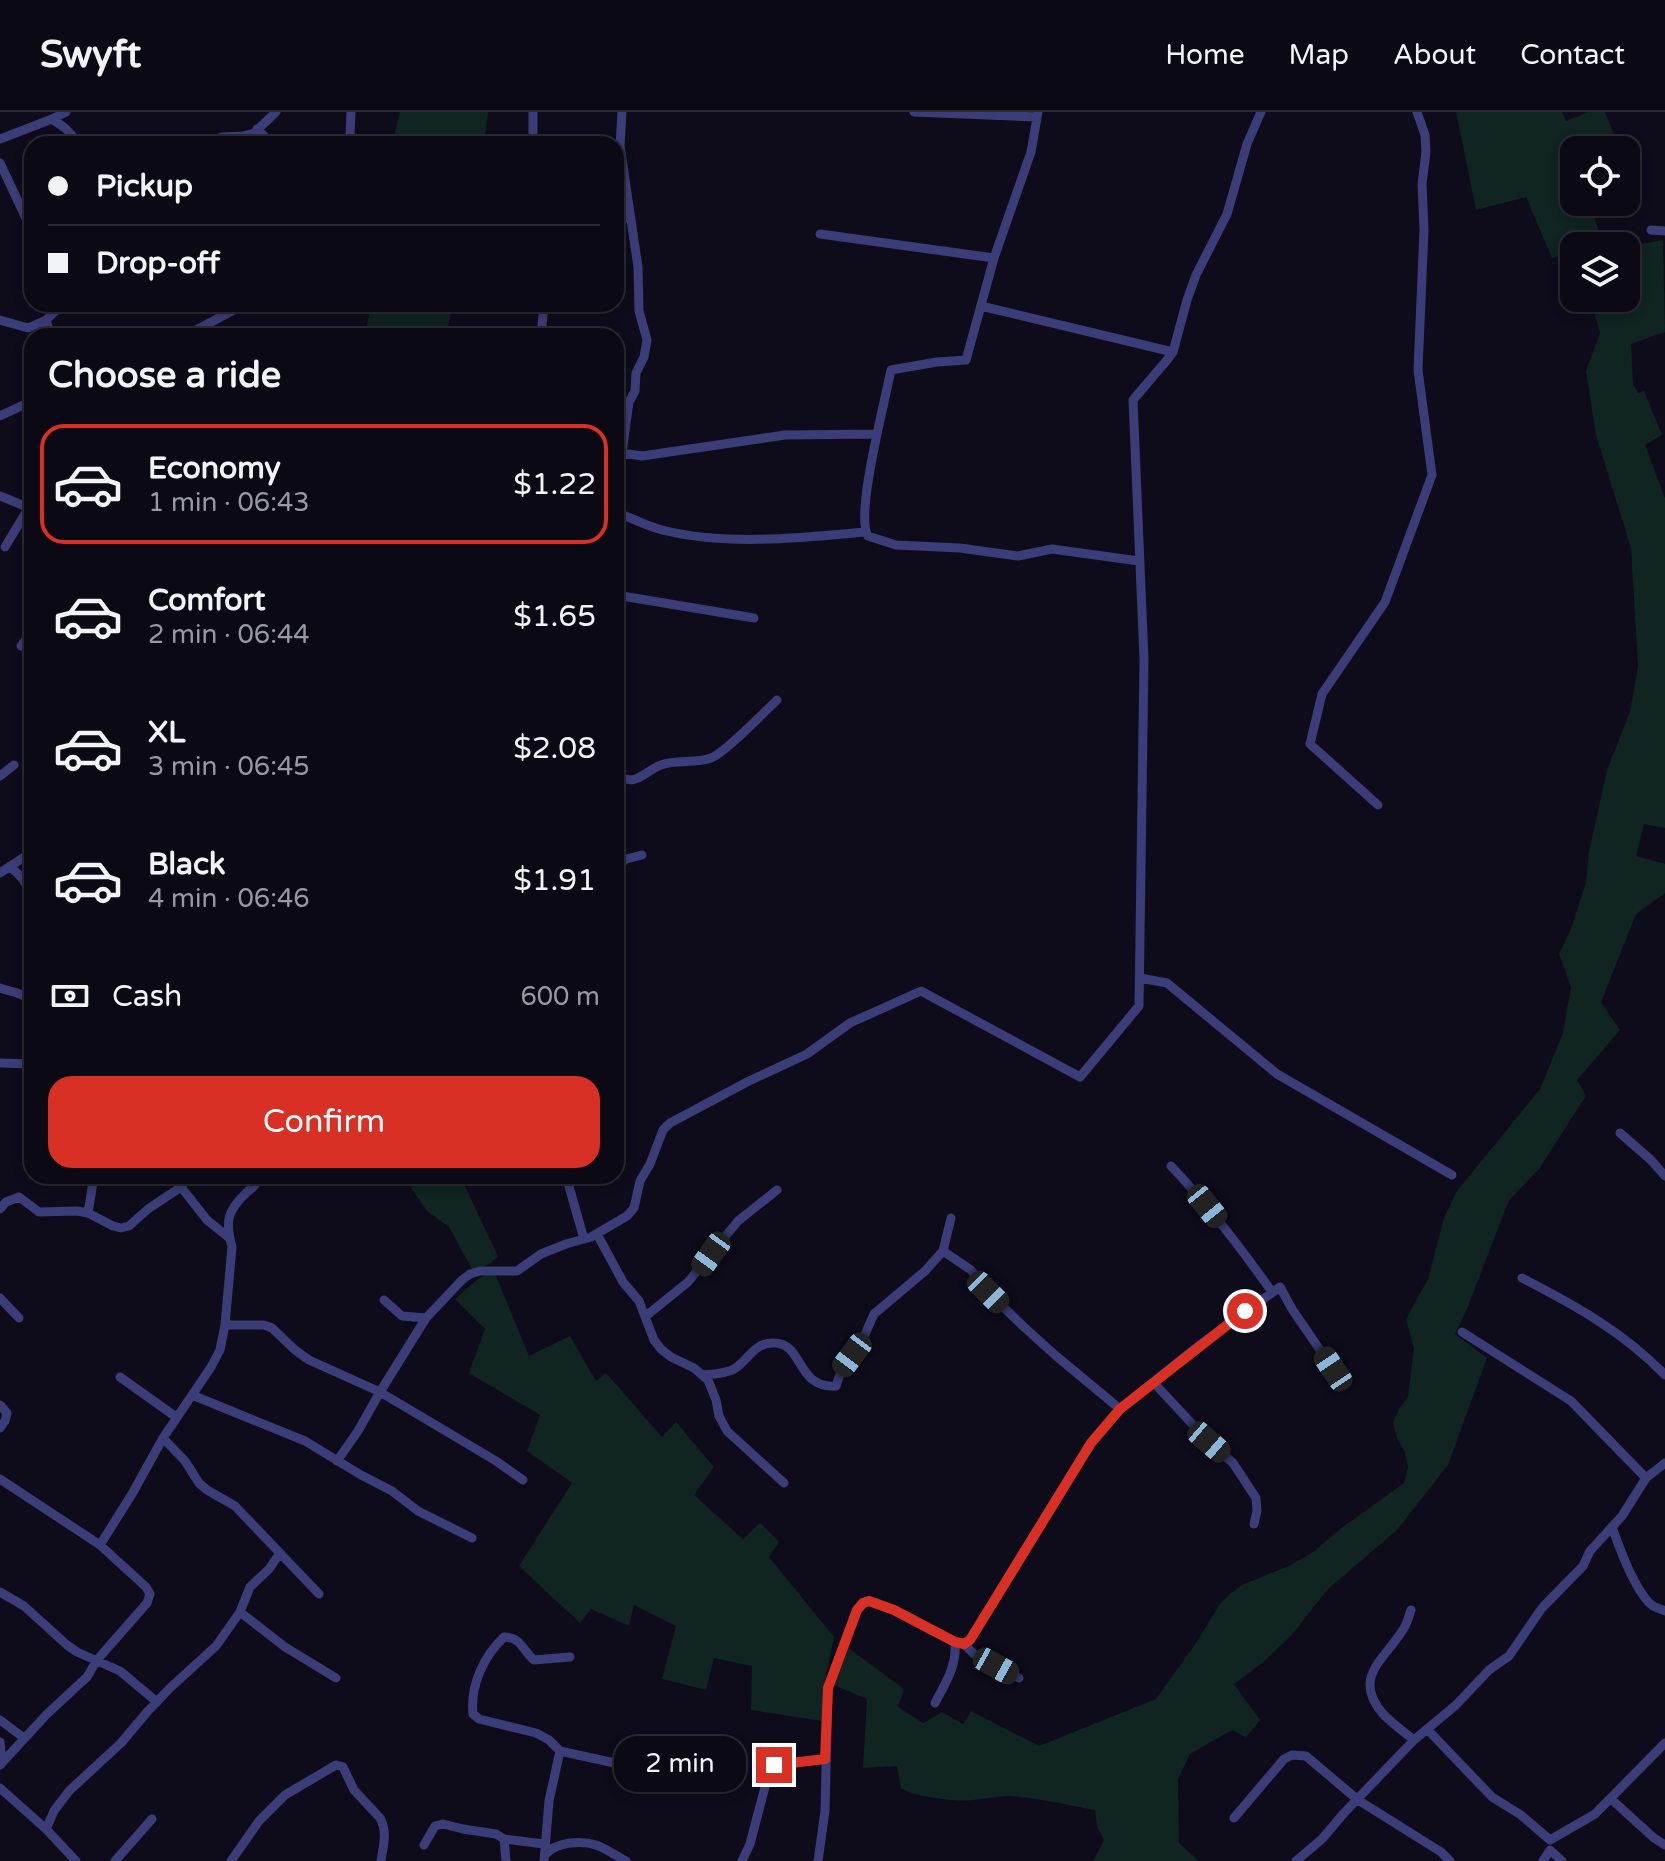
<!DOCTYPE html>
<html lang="en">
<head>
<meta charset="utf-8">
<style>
	:root { --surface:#0a0914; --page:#181722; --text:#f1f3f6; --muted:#999aa0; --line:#2a2a34; --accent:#d93025 }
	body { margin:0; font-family:"Varela Round",sans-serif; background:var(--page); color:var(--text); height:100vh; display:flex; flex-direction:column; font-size:30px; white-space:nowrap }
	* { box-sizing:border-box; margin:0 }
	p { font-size:26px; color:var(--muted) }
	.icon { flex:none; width:44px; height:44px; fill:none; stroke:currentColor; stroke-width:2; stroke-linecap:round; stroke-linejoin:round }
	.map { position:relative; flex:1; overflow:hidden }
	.panel { position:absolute; left:24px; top:216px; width:600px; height:856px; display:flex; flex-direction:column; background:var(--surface); border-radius:24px; box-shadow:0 4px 12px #0003,0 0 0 2px var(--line) }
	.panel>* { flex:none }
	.hud { position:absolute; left:24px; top:24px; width:600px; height:176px; border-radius:24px; box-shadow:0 4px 12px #0003,0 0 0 2px var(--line); display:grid; align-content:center; height:176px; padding:0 24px; background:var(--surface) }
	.tools { position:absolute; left:1560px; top:24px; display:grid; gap:16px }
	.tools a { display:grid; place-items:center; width:80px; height:80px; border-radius:16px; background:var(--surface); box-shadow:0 4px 12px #0003,0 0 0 2px var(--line); font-size:40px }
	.end { position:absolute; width:36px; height:36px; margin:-18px; border:10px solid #d93025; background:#fff; box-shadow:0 0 0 4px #fff }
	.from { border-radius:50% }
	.bubble { position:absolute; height:56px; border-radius:24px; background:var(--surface); box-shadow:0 4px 12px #0003,0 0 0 2px var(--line); font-size:26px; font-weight:600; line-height:56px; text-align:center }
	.car { position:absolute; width:24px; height:48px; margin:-24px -12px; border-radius:10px; box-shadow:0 0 6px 2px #0007; background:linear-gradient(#222 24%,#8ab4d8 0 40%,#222 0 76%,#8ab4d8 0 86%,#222 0) }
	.hud b { display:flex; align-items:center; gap:28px; height:76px; font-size:30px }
	.hud b+b { border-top:2px solid var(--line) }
	.hud i { width:20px; height:20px; background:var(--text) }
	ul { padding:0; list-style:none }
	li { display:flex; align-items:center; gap:24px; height:120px; margin:0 16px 12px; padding:0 8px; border:4px solid transparent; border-radius:24px }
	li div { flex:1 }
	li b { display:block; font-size:30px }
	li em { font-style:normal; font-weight:600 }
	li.current { border-color:var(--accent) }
	li>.icon { width:72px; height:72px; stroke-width:1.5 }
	h2 { padding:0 24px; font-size:36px; line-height:96px }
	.pay { display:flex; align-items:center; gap:20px; height:88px; padding:0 24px; font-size:30px }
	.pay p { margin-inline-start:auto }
	.button { display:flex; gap:16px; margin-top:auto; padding:16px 24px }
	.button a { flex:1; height:92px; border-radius:24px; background:var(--accent); color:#fff; font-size:32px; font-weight:600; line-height:92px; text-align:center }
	header { display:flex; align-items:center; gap:48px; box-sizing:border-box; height:112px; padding:0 40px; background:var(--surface); border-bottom:2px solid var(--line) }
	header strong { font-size:38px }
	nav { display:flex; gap:44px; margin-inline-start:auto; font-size:28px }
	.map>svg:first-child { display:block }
	.green { fill:#102422 }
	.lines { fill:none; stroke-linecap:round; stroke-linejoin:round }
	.minor { stroke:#3a3d77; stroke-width:9 }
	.route { stroke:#d93025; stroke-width:10 }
</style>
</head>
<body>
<header>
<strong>Swyft</strong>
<nav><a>Home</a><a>Map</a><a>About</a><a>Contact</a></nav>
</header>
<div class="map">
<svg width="1665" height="1749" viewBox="0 0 1665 1749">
	<rect width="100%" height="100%" fill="#0e0c1b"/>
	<path class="green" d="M400 0H488L484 32H392Z
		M1456 0H1562L1566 9 1589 0H1605L1620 38H1574V90H1619L1593 102 1604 134H1574V140L1552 146 1526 85 1476 98Z
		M1663 128 1665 220 1631 232 1633 272 1638 281 1644 279 1662 323 1645 333 1665 386V716L1644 712 1636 744 1665 752V781L1636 802 1601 890 1620 918 1577 968 1586 984 1539 1057 1509 1088 1467 1197 1455 1222 1487 1246 1448 1353 1397 1418 1327 1478 1291 1524 1262 1551 1234 1572 1260 1608 1246 1625 1232 1618 1190 1642 1178 1667 1179 1731 1199 1749H1093L1104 1728 1097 1715 1095 1698C1067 1693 1038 1686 1010 1684 997 1684 985 1687 973 1688 956 1690 914 1685 901 1676L897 1654 863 1656 867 1587 834 1573 838 1554 846 1534 904 1577 898 1595 923 1611 942 1600 963 1612 971 1599 1039 1634 1156 1587 1196 1531 1220 1492 1231 1481 1244 1472 1289 1454 1316 1438 1340 1417 1404 1371 1408 1355 1405 1340 1397 1326 1393 1311 1399 1297 1408 1284 1414 1237 1406 1207 1428 1167 1444 1106 1457 1079 1540 977 1563 921 1571 875 1559 842 1572 814 1586 770 1589 740 1607 658 1630 600 1638 554 1631 436 1596 323 1586 259 1600 221 1590 186H1626V135Z
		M372 192H453L446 224H388L366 216Z
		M403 1064H460L498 1144 491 1151 473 1159 449 1115 427 1099Z
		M494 1159 529 1244 570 1224 596 1269 606 1261 662 1325 676 1310 714 1355 694 1383 743 1427 760 1411 779 1430 769 1445 834 1525 825 1569 823 1609 751 1598 752 1554 714 1546 706 1578 662 1567 676 1514 634 1493 629 1514 591 1497 580 1511 519 1454 572 1371 527 1339 540 1303 469 1261 485 1217 455 1187 478 1167Z"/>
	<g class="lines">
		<path class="minor" d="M351 0 350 24 355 32
			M533 0V32
			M914 0 1037 5
			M52 7 65 16 80 32
			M257 17 272 32
			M0 27 52 7 66 0
			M203 32 222 25 243 24 254 21 276 0
			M0 51 32 119
			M616 107 630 105
			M1651 118 1665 119
			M820 122 994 146
			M981 194 1173 240
			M0 208 28 216 46 208
			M51 224 46 208 63 192
			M185 224 245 192
			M541 224 544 192
			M0 304 32 289
			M877 322C873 342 858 408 868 424L896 433 960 436 1018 444 1052 437 1139 449
			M622 341 642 344 785 323 877 322 891 258 937 250 966 248 994 146 1031 40 1038 0
			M616 363V356L622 341 629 290 635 279 636 261 644 245 647 228 639 199 638 155 620 34 622 0
			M0 384 32 397
			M616 400C631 406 646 414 662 418 727 434 798 426 865 420
			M5 435 28 397
			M616 483 754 506
			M21 534 32 520
			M616 662C636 677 644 659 661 653 677 647 695 652 711 646 725 641 764 600 777 588
			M0 664 14 653
			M1378 693 1310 632 1322 582 1385 490 1432 363 1418 258 1424 118 1422 72 1426 40 1425 23 1417 0
			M10 754 23 767 32 783
			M616 756 626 747 642 743
			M0 761 32 740
			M1140 866 1167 871 1277 962 1452 1063
			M0 876 17 881 32 887
			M0 951 32 952
			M1620 1021 1651 1048 1665 1064
			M1171 1054C1208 1093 1241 1136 1272 1180
			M189 1064 181 1075 207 1108 228 1125
			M566 1064 584 1127
			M0 1097 6 1090 19 1085 39 1100 77 1099 88 1101 113 1114 121 1116 129 1114 148 1097 181 1075
			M88 1101 94 1064
			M597 1122 623 1170 639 1189 654 1228 661 1237 671 1245 694 1256 708 1268 716 1288 719 1304 727 1319 784 1371
			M943 1139 971 1158 988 1180 1024 1215 1055 1243 1120 1297
			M1522 1166C1576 1194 1622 1219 1665 1263
			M0 1186 19 1206
			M384 1188 402 1204 426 1206
			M646 1204 688 1170 738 1109 777 1078
			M225 1213H264L272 1216 295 1238 309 1248 380 1280 496 1349 523 1368
			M1462 1220 1571 1289 1646 1366
			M703 1263C713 1262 725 1262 734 1257 749 1248 754 1230 774 1231 804 1231 796 1277 836 1274L842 1256 862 1229 874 1202 925 1159 943 1139 951 1106
			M120 1265 176 1305
			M1154 1271 1209 1330 1233 1351 1256 1386 1257 1399 1254 1412
			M192 1283 305 1329 361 1363 392 1379 418 1399 472 1426
			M0 1293 7 1301 5 1309 0 1316
			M163 1326 185 1349 199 1371 207 1378 235 1394 319 1482
			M337 1349 358 1319 380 1280 426 1206 462 1168 470 1162 480 1159H517L541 1142 566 1132 591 1125 627 1104 634 1096 640 1069 650 1052 663 1018 670 1011 749 969 807 942 850 911 921 879 1080 965 1139 894 1144 547 1133 288 1167 248 1173 240 1187 188 1196 163 1227 102 1247 32 1261 0
			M0 1367 100 1433 146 1475 150 1482 147 1491 97 1548 87 1565 47 1602 0 1653
			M1612 1415C1619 1435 1636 1482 1653 1494 1657 1496 1661 1497 1665 1499
			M100 1433 132 1382 163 1326 211 1255 220 1238 225 1213 232 1135C225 1109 227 1099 247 1080 254 1075 257 1072 259 1064
			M0 1480 24 1494 67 1533 77 1540 120 1559 157 1590
			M1411 1498C1409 1504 1407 1511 1404 1516 1386 1547 1350 1565 1384 1603 1393 1612 1404 1620 1414 1628
			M240 1500 285 1535 336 1566
			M964 1532 974 1542 1019 1566
			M570 1545 534 1548C524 1540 521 1525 504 1525 484 1544 470 1573 473 1602L479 1607 536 1621 549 1628 560 1639 619 1652 641 1656H657L672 1653 680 1649
			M935 1591C946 1570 957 1554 955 1530
			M0 1608 24 1626
			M1427 1617 1492 1685 1521 1703 1550 1728 1595 1702 1665 1631
			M0 1630 2 1651
			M0 1676 46 1717 76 1749
			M1611 1687 1654 1726 1665 1733
			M1234 1706 1284 1647 1292 1643 1306 1644 1358 1688 1441 1740 1450 1749
			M46 1717 54 1699 69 1679 121 1631 148 1599 170 1576 216 1534 240 1500 250 1475 269 1457 280 1441
			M504 1727 506 1749
			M424 1733 435 1714 443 1712 463 1717 496 1722 504 1727 544 1732
			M545 1743C555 1730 581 1728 596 1733 607 1737 616 1744 626 1749
			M115 1749 152 1707
			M231 1749 259 1709 285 1683 336 1653 343 1655 354 1678 380 1706C388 1720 383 1734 381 1749
			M544 1749 549 1689 560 1639
			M742 1749 750 1732 770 1656 774 1653 825 1647
			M818 1749 825 1699 828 1576 857 1498 863 1491 869 1489 894 1498 955 1530 964 1532 970 1528 1091 1331 1120 1297 1193 1238 1280 1175 1292 1197 1333 1257
			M1296 1749 1322 1727 1344 1701 1414 1628 1456 1593 1489 1558 1509 1544 1542 1496 1583 1454 1590 1439 1622 1404 1646 1366 1665 1351
			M1543 1749 1550 1738 1562 1749"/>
	</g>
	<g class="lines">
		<path class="route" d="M774 1653 825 1647 828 1576 857 1498 863 1491 869 1489 894 1498 955 1530 964 1532 970 1528 1091 1331 1120 1297 1245 1199"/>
	</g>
</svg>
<div class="tools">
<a><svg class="icon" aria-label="locate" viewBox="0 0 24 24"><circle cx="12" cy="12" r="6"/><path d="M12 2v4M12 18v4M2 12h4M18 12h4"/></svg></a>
<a><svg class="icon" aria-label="layers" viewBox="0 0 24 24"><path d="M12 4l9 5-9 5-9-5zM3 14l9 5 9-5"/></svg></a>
</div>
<i class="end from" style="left:1245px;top:1199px"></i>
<i class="end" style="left:774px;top:1653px"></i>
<div class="bubble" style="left:614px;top:1624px;width:132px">2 min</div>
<i class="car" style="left:1207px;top:1094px;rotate:141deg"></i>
<i class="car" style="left:711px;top:1142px;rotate:216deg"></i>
<i class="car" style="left:988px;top:1180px;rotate:135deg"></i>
<i class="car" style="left:852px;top:1243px;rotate:217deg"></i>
<i class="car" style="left:1333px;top:1257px;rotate:326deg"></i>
<i class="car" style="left:1209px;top:1330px;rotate:131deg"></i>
<i class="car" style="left:996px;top:1554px;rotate:119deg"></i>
<div class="hud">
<b><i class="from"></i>Pickup</b>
<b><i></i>Drop-off</b>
</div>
<section class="panel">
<h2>Choose a ride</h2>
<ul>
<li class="current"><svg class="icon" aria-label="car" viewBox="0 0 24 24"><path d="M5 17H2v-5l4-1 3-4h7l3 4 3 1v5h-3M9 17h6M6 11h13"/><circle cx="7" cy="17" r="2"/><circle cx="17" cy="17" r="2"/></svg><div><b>Economy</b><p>1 min · 06:43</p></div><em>$1.22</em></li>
<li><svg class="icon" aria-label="car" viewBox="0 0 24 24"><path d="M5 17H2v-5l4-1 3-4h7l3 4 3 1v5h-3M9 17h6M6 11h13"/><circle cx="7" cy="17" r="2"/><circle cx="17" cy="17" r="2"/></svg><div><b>Comfort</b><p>2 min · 06:44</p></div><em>$1.65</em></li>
<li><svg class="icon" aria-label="car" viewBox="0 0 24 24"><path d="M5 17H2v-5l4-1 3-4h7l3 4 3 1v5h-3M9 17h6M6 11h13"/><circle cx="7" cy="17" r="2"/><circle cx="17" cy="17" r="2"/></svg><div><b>XL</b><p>3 min · 06:45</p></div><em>$2.08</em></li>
<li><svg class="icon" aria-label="car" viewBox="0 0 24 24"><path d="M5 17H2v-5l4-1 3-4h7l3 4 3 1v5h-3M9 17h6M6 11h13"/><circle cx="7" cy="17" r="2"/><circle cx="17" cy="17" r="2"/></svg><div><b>Black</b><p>4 min · 06:46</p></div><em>$1.91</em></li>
</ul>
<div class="pay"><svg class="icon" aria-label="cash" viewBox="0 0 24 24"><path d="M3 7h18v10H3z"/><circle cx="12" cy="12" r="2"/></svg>Cash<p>600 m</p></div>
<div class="button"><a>Confirm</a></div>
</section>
</div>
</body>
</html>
